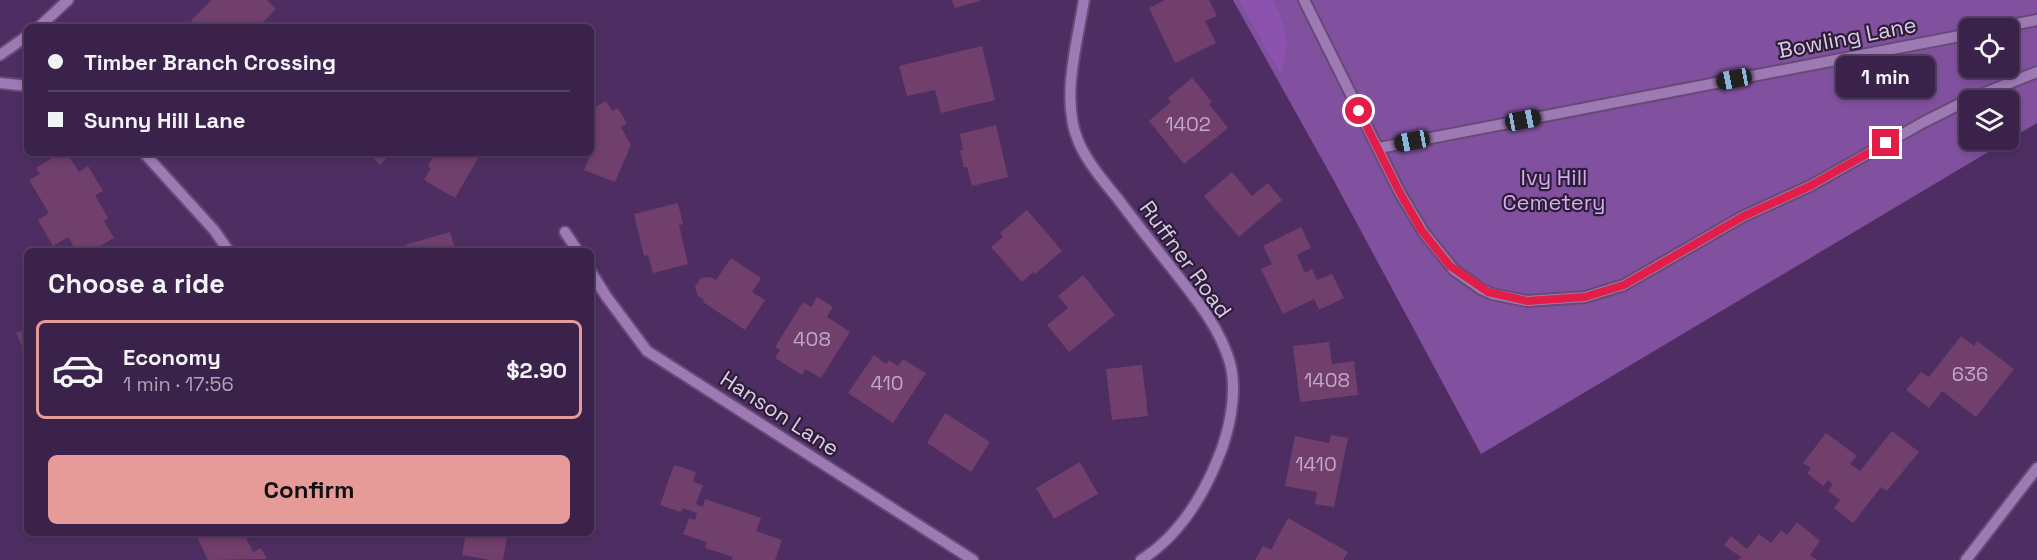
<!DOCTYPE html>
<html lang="en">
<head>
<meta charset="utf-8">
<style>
	:root { --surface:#3a224a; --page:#452f54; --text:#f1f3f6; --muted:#aba4b5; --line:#543f62; --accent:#e69b98 }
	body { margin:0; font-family:"Space Grotesk",sans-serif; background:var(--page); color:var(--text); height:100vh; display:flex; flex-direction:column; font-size:22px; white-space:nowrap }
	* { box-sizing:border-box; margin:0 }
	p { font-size:20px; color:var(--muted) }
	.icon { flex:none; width:33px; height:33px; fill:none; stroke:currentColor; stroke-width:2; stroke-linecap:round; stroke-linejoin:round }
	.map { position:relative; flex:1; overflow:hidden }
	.drawer { position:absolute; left:24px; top:248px; width:570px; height:288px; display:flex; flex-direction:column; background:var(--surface); border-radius:9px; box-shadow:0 3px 9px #0003,0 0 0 2px var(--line) }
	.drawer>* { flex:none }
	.banner { position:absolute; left:24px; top:24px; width:570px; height:132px; border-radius:9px; box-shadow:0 3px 9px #0003,0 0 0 2px var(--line); display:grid; align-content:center; height:132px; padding:0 24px; background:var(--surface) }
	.tools { position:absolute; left:1959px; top:18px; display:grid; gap:12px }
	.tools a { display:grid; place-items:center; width:60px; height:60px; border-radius:9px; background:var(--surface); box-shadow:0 3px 9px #0003,0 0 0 2px var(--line); font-size:30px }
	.end { position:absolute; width:27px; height:27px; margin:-14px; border:8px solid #e11d48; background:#fff; box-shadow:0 0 0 3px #fff }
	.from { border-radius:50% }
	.bubble { position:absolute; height:42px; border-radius:9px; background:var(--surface); box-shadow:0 3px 9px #0003,0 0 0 2px var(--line); font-size:20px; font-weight:700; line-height:42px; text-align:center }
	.car { position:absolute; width:18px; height:36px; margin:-18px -9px; border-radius:8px; box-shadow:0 0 4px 2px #0007; background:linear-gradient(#222 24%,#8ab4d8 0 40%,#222 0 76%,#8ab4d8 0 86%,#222 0) }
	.banner b { display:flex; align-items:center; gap:21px; height:57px; font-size:22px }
	.banner b+b { border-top:2px solid var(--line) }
	.banner i { width:15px; height:15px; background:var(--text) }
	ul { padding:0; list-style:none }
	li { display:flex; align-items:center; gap:18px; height:99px; margin:0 12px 9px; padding:0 12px; border:3px solid var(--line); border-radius:9px }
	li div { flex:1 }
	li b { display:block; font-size:22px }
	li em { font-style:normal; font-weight:700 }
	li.on { border-color:var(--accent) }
	li>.icon { width:54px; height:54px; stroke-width:1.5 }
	h2 { padding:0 24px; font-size:27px; line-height:72px }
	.action { display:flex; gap:12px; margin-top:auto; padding:12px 24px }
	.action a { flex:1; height:69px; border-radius:9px; background:var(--accent); color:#111; font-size:24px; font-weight:700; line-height:69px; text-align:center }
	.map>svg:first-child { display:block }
	.green { fill:#81519f; fill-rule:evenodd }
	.forest { fill:#8b52ae }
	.building { fill:#703f6b }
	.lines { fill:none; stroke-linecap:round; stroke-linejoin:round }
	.minor-casing { stroke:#664a76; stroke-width:14 }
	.minor { stroke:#9d7ab4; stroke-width:10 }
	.route { stroke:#e11d48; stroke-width:8 }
	.labels { text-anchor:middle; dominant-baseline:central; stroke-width:4.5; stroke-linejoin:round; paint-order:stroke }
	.number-label { font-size:20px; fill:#c1a7ca }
	.street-label { font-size:22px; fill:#dccae9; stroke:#2c1e36 }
	.park-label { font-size:22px; fill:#d4aaf1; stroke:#2c1e36 }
</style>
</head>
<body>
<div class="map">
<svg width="2037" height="560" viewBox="0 0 2037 560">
	<rect width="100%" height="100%" fill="#4e2e62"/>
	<path class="green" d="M1233 0H2037V123L1481 454 1333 179ZM1970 28H2008V68H1970ZM1970 100H2008V140H1970Z"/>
	<path class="forest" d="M1239 0H1273C1288 34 1290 39 1281 75Z"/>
	<path class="building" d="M211 0H267L276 9 258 27H197L191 21Z
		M952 0H980V1L955 8Z
		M1165 0H1209L1217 16 1205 21 1216 43 1175 63 1149 8Z
		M982 46 995 100 941 113 935 90 907 96 899 66Z
		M1192 78 1212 102 1209 104 1228 128 1184 164 1149 121 1171 102 1168 98Z
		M606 101 612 111 618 108 627 124 621 127 631 145 615 182 584 170 593 148 591 145V109Z
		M996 125 1008 177 972 186 967 167H964L960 151 963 150 960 134Z
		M60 153H67L79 172 88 166 103 191 95 195 108 218 104 221 114 238 93 250H76L68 237 53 246 38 220 49 213 29 180 40 174 36 168Z
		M368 153H392L380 165Z
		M435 153H481L455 198 424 180 431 168 428 166Z
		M1232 172 1252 196 1268 183 1282 200 1239 237 1204 196Z
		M678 203 683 224 679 225 688 264 653 273 648 255 644 256 634 214Z
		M1027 210 1062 251 1035 274 1033 272 1022 282 991 247 1003 237 1000 233Z
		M1301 227 1311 248 1297 255 1305 273 1312 269 1317 280 1332 274 1344 298 1319 310 1314 299 1283 314 1261 269 1272 264 1263 246Z
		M450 232 455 250H407L405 245Z
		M731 258 761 278 752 292 765 300 745 330 703 302 704 300 698 296 695 287 701 278 710 277 716 280Z
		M1083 275 1115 315 1069 352 1047 325 1068 308 1058 296Z
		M817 297 833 307 827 317 850 332 821 378 805 369 802 375 775 358 780 350 775 347 803 302 811 307Z
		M27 328V357L16 333Z
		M1961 336 1974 346 1977 341 2014 369 1976 417 1942 391 1929 408 1906 390 1921 372 1929 377Z
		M1329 342 1332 364 1354 361 1358 395 1300 402 1293 346Z
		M874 355 886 364 889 360 898 366 903 359 926 373 893 423 848 393Z
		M1142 365 1148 416 1112 420 1106 369Z
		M945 413 990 442 971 472 927 443Z
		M1892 431 1919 452 1887 491 1881 487 1853 523 1834 508 1840 500 1828 491 1833 484 1828 480 1823 486 1807 473 1811 468 1803 463 1826 433 1857 456 1850 464 1860 471Z
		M1331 435 1348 438 1334 507 1315 504 1317 492 1285 486 1295 436 1329 443Z
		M1080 462 1098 494 1054 519 1036 488Z
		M674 465 696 472 693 482 703 485 696 504 703 507 705 499 761 518 756 531 782 540 775 560H732L733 557 705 548 707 542 683 534 689 518 695 520 697 513 683 508 681 512 660 505Z
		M1288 518 1348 552 1343 560H1255L1263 546 1271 550Z
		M1797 522 1820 541 1810 555 1817 560H1738L1741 557 1724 545 1731 536 1747 549 1759 534 1771 543 1781 530 1787 535Z
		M205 532H243L253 552 261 548 267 559 208 560 197 537Z
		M466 532H508L503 560H491L462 555Z"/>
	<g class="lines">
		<defs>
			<path id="minor" d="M1084 0C1077 44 1060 101 1079 143 1088 163 1104 182 1118 199 1136 223 1155 247 1174 271 1196 299 1220 328 1230 363 1238 394 1229 433 1217 461 1201 500 1177 537 1141 560
				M1304 0 1400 193 1424 233 1454 270 1481 289 1492 294 1527 301 1585 297 1624 285 1742 217 1810 186 1924 122 1968 100 2037 72
				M39 27 68 0
				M1995 28 2037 20
				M0 55 27 36
				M0 83 27 86
				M1379 148 1970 34
				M144 153 214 230 228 250
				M565 232 577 250
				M591 272 606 296 647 351 973 560
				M1966 560 2037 468"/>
		</defs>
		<use href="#minor" class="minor-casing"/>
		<use href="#minor" class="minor"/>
	</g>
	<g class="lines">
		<path class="route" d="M1359 111 1400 193 1422 231 1450 266 1488 292 1527 301 1585 297 1624 285 1742 217 1810 186 1886 143"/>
	</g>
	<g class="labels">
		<g class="number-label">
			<text x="1188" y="124">1402</text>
			<text x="812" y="339">408</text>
			<text x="1970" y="374">636</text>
			<text x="1327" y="380">1408</text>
			<text x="887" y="383">410</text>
			<text x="1316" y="464">1410</text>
		</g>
		<g class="street-label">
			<text transform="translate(1847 37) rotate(-11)">Bowling Lane</text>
			<text transform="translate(1186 259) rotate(54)">Ruffner Road</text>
			<text transform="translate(780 413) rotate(33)">Hanson Lane</text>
		</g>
		<g class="park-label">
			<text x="1554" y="177">Ivy Hill<tspan x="1554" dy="25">Cemetery</tspan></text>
		</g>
	</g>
</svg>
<div class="tools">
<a><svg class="icon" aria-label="locate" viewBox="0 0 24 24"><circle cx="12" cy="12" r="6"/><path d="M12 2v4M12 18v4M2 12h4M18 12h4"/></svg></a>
<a><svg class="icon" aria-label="layers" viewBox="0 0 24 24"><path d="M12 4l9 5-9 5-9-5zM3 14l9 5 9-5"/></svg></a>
</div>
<i class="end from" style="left:1359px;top:111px"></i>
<i class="end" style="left:1886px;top:143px"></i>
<div class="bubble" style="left:1836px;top:56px;width:99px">1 min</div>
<i class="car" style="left:1734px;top:79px;rotate:259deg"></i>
<i class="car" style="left:1523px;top:120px;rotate:79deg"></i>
<i class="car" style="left:1412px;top:141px;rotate:259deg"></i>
<div class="banner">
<b><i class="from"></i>Timber Branch Crossing</b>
<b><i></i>Sunny Hill Lane</b>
</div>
<section class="drawer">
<h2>Choose a ride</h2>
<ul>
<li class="on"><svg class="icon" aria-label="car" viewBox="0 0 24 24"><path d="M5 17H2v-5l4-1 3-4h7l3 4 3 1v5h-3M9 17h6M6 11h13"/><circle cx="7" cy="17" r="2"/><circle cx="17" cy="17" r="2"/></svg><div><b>Economy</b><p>1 min · 17:56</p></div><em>$2.90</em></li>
</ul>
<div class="action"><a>Confirm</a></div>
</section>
</div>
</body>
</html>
